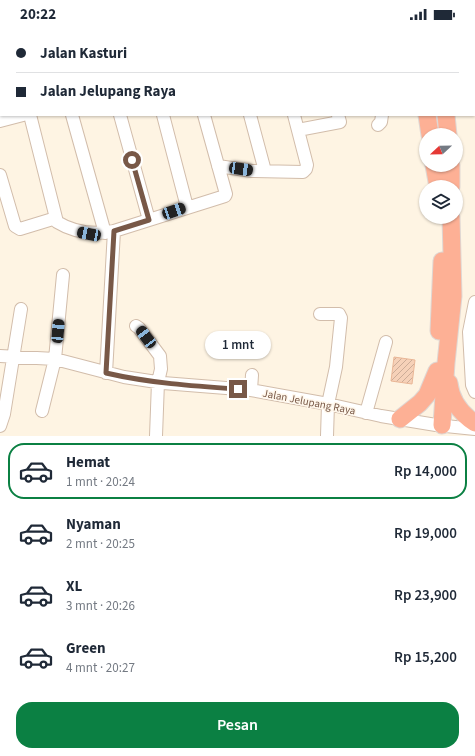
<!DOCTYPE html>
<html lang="id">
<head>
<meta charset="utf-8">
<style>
	:root { --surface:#fff; --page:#f6f6f7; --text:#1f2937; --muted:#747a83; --line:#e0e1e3; --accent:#0b8043 }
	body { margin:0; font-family:"Source Sans 3",sans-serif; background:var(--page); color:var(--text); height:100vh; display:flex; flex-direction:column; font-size:15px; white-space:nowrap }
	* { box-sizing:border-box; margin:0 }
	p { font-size:13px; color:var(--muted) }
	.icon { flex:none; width:22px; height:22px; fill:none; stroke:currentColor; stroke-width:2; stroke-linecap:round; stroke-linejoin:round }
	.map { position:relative; height:408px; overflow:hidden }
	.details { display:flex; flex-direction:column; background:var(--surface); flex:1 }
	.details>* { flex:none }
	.banner { position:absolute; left:0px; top:0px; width:475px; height:88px; box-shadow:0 1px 3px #0004; display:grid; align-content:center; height:88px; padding:0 16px; background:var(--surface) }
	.needle { width:26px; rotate:248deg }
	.controls { position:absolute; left:419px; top:100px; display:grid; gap:8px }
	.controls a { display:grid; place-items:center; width:44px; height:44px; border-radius:50%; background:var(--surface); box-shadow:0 1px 3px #0004; font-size:20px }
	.end { position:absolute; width:18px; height:18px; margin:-9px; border:5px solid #785847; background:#fff; box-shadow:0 0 0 2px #fff }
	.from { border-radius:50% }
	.bubble { position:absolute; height:28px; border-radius:14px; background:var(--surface); box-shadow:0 1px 3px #0004; font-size:13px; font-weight:600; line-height:28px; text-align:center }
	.car { position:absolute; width:12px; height:24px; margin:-12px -6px; border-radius:5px; box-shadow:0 0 3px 1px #0007; background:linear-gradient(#222 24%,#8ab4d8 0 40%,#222 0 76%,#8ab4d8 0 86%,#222 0) }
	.banner b { display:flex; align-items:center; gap:14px; height:38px; font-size:15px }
	.banner b+b { border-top:1px solid var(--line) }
	.banner i { width:10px; height:10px; background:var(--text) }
	ul { padding:7px 0 0; list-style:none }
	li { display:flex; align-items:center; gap:12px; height:56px; margin:0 8px 6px; padding:0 8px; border:2px solid transparent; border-radius:16px }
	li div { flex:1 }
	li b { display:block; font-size:15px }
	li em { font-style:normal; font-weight:600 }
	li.active { border-color:var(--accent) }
	li>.icon { width:36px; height:36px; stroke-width:1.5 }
	.action { display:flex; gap:8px; margin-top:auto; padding:8px 16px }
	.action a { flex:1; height:46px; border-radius:16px; background:var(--accent); color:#fff; font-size:16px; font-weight:600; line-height:46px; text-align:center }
	.status { display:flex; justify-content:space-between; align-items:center; height:28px; padding:0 20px; background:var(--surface); direction:ltr }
	.status svg { height:11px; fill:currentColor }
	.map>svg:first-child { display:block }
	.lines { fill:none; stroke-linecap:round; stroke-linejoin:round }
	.river { stroke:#b6e2e9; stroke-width:17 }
	.building { fill:url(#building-hatch); stroke:#eab797 }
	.minor-casing { stroke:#d2bdab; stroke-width:14 }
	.highway-casing { stroke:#dfd7d3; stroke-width:19 }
	.minor { stroke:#fff; stroke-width:12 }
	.highway { stroke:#fdb095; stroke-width:17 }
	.route { stroke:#785847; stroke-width:5 }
	.labels { text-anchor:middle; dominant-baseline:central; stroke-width:3; stroke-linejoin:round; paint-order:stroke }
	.street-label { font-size:11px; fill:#785847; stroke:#fff7eb }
</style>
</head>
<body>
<div class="status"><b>20:22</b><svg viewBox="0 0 49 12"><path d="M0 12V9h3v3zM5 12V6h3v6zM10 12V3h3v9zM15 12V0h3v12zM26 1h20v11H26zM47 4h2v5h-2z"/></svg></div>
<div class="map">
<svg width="475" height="408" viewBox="0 0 475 408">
	<defs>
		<pattern id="building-hatch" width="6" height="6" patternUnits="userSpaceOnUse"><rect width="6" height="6" fill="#f6d1b8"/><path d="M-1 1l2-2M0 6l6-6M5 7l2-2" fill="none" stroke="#ccac97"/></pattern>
	</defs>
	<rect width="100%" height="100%" fill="#fef4e3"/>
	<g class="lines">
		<path class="river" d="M364 0 365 1
			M474 4H475"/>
	</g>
	<path class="building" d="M394 329 415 332 412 356 391 353Z"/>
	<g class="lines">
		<defs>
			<path id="minor" d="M6 0V1
				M49 0V1
				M69 0 71 1
				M30 87 57 194C75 205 94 207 114 203
				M72 87 105 205
				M120 87 149 192
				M163 87 187 179
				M250 87 265 143
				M0 93 23 87
				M378 97 381 94 382 87
				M298 102 340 94 338 87
				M218 138 252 143 303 144 306 141 307 137 294 87
				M0 147 15 198 20 201 56 190
				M475 274 469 304 472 357 475 364
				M320 286H339L341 290 336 339 328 376 327 408
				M136 298 139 300 160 328 161 341 158 354 156 408
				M0 328 55 331 124 349 163 355 251 362 328 376 381 388 436 397 475 401
				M106 345 114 203 225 168 226 166 204 87
				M251 362 252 347
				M42 383 55 331 63 247
				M366 385 386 314
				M0 398 4 386 21 281"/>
			<path id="highway" d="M418 0V1
				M437 0V1
				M427 87 430 107
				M446 87 448 107
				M434 137 438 159
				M451 137V159
				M439 303 442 233
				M449 355C451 373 460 385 475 395
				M400 391 420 375 427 367 437 343
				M442 397 446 335 453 268 451 189"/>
		</defs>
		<use href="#minor" class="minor-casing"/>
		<use href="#highway" class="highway-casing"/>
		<use href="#minor" class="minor"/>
		<use href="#highway" class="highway"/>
	</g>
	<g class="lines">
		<path class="route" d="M132 132 149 192 114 203 106 345C149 355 193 358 238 361"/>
	</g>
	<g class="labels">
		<g class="street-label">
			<text transform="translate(309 374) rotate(11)">Jalan Jelupang Raya</text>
		</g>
	</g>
</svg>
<div class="controls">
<a><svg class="needle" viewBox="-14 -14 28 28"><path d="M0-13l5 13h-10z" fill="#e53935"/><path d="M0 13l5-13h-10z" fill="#747a83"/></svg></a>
<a><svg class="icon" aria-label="layers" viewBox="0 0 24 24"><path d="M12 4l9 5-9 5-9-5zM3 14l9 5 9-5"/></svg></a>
</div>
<i class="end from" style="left:132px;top:132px"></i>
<i class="end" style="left:238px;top:361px"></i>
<div class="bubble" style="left:205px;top:303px;width:66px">1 mnt</div>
<i class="car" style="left:241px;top:141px;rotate:98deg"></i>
<i class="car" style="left:174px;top:183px;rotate:71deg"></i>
<i class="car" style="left:89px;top:206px;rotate:281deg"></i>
<i class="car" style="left:58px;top:303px;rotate:5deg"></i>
<i class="car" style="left:146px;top:309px;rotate:323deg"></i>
<div class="banner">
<b><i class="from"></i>Jalan Kasturi</b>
<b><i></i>Jalan Jelupang Raya</b>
</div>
</div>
<section class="details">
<ul>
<li class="active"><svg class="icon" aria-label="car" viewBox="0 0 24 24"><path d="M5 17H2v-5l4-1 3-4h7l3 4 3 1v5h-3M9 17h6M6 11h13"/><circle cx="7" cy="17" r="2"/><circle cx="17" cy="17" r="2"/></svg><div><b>Hemat</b><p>1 mnt · 20:24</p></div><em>Rp 14,000</em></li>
<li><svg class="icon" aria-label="car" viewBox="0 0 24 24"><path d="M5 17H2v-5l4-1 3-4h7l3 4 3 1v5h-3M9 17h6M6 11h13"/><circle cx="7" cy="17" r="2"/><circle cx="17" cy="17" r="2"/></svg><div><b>Nyaman</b><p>2 mnt · 20:25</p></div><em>Rp 19,000</em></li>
<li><svg class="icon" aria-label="car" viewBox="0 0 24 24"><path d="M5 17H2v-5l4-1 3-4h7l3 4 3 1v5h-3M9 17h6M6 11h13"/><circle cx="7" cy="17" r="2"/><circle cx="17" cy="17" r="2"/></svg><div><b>XL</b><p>3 mnt · 20:26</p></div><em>Rp 23,900</em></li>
<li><svg class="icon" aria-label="car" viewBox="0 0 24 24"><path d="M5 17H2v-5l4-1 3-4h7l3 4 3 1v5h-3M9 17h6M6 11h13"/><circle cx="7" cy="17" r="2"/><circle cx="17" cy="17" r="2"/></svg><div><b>Green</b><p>4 mnt · 20:27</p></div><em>Rp 15,200</em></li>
</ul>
<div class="action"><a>Pesan</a></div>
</section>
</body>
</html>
